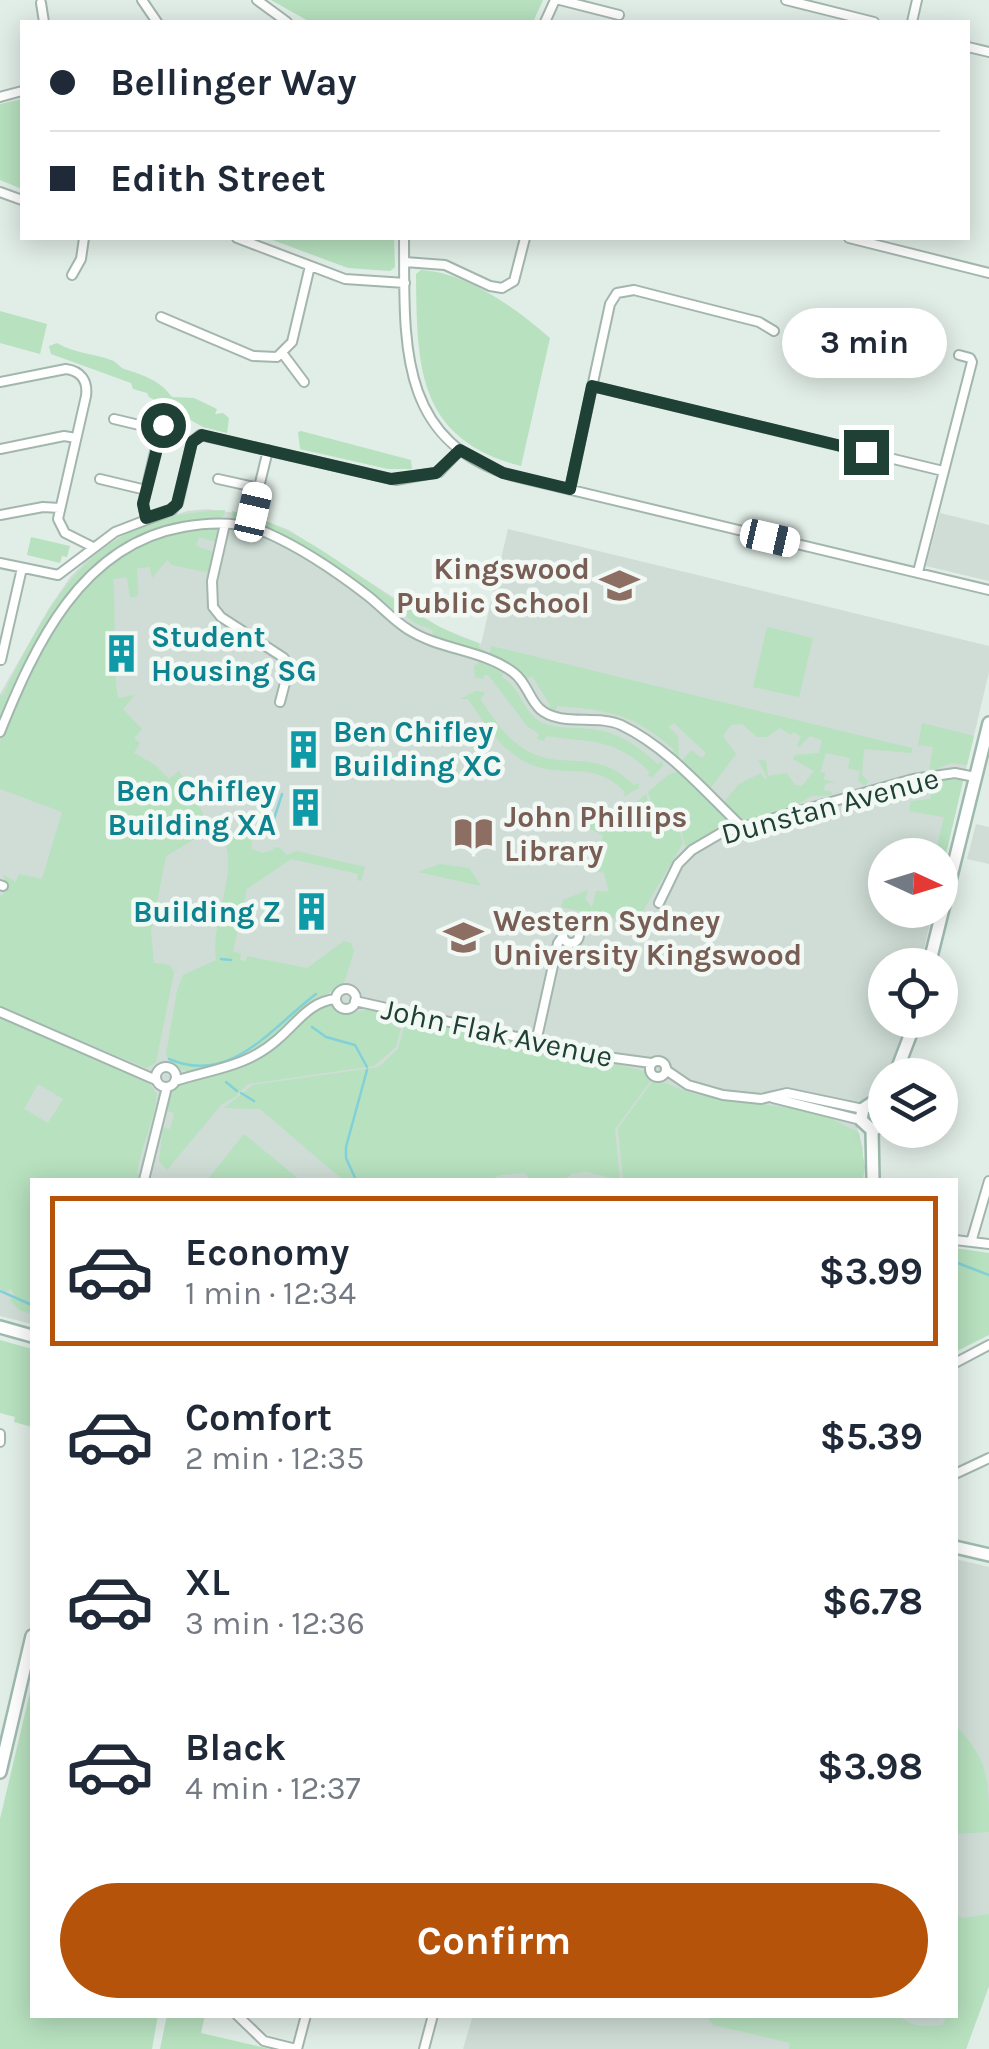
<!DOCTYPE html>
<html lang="en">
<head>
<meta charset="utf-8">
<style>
	:root { --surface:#fff; --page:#f2f2f3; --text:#1f2937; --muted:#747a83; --line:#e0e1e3; --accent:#b45309 }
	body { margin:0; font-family:Karla,sans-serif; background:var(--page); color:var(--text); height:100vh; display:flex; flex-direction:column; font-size:38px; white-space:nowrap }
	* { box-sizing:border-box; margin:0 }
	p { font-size:32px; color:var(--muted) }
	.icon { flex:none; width:55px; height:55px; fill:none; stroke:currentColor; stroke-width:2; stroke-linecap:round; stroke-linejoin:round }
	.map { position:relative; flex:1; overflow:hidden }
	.panel { position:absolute; left:30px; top:1178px; width:928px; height:840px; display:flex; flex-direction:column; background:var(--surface); border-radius:0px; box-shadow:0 5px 25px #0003 }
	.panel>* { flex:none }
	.top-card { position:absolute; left:20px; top:20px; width:950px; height:220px; border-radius:0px; box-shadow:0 5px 25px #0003; display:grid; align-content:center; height:220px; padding:0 30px; background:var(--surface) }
	.needle { width:65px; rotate:94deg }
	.controls { position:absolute; left:868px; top:838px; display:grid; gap:20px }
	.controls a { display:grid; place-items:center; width:90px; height:90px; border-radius:50%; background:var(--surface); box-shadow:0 5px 25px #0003; font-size:50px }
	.end { position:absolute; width:45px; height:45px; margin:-22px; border:12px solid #1f4035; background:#fff; box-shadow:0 0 0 5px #fff }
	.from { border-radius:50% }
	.bubble { position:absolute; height:70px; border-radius:35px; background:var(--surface); box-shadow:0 5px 25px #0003; font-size:32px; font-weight:700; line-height:70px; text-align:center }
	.car { position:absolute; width:30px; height:60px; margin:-30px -15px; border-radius:12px; box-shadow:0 0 8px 2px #0007; background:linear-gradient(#fff 24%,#345 0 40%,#fff 0 76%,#345 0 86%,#fff 0) }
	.top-card b { display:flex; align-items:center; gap:35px; height:95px; font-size:38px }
	.top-card b+b { border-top:2px solid var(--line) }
	.top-card i { width:25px; height:25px; background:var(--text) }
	ul { padding:18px 0 0; list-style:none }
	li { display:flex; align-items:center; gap:30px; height:150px; margin:0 20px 15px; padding:0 10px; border:5px solid transparent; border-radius:0px }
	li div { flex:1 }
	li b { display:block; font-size:38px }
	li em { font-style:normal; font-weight:700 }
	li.on { border-color:var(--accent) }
	li>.icon { width:90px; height:90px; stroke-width:1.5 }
	.primary-button { display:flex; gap:20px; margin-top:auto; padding:20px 30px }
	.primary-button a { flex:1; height:115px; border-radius:60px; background:var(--accent); color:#fff; font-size:40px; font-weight:700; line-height:115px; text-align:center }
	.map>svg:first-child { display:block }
	.built { fill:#cfddd6 }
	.green { fill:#b7e1bf; fill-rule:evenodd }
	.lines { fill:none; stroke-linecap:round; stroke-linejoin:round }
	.stream { stroke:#82d1d9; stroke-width:2.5 }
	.street-casing { stroke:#a3b6ae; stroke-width:12 }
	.secondary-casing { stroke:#9ebaae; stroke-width:16 }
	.street { stroke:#fff; stroke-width:8 }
	.secondary { stroke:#fff; stroke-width:11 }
	.route { stroke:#1f4035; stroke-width:12 }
	.labels { text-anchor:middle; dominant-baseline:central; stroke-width:9; stroke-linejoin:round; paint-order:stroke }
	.education-label { font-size:30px; font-weight:bold; fill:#785e54; stroke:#f2f9f5; text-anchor:start }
	.culture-label { font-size:30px; font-weight:bold; fill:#0d838f; stroke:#f2f9f5; text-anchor:start }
	.street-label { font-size:30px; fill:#1f4035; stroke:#f2f9f5 }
</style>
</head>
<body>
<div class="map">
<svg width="989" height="2049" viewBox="0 0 989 2049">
	<rect width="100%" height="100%" fill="#e1ede7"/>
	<path class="built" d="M207 509 250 515 289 530 441 628 481 644 508 529 989 646V672L940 879V855H885V910H933L920 965H885V1020H907L898 1056 888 1075H885L881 1089 861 1105 856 1124 863 1148 862 1180H32V1324L0 1316V694L49 608 71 576 92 555 134 528 187 511Z
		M940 513 989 525V581L926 566Z
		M976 824 989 827V864L967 859Z
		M955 1559 989 1567V1986L966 2049H463L473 2015H955Z"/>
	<path class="green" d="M271 0H543L533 22H310Z
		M22 99V189L0 180V104Z
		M267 238H394L395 267 390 271 348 268Z
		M421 270C466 272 517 309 550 338L521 466C416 439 417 365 416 274Z
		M0 311 47 324 40 354 0 343Z
		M57 343C75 354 93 353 111 360 116 361 119 367 124 369 143 375 160 380 172 397L194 398 217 409 215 414 223 413 229 418 227 433 203 427 149 397 147 393 133 389 131 383 51 354 49 346Z
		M301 431 411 460 412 469H388L300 449 298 432Z
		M225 510 224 516C197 525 168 525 141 535 64 565 34 657 0 725V695H3C56 590 94 515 225 510Z
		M232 511C326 531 389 615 479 643V647L487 652 486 656 432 636 433 630 415 623 399 610 395 614C347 572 293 539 233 517Z
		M214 528 219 533 216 542 199 537 196 546 214 552 210 573 172 565 167 560 152 578 150 567 137 568 138 596 130 598 127 577 113 579C117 619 111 659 118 698L135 695 123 709 142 729 134 738 140 743 134 753 155 765 169 779 179 771 204 815 217 831 202 835 166 856 151 932 154 963 170 965 174 972 156 1063 146 1068 0 1007V895H3L7 885 3 875 16 882 19 874 42 879 62 812 0 789C0 774 0 757 0 743 3 722 19 698 28 679 65 603 117 522 214 528Z
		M31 537 70 546 67 557 62 556 60 563 27 555Z
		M767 627 813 638 799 697 753 687Z
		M491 646 912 748V753L864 749 862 775 868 781 865 786 858 781 860 771 848 768 850 758 826 753 820 772 825 773 824 780 836 782 825 784 824 790 832 792V795L811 796 788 811 746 822 723 803 739 784 761 773 764 779 767 778 758 759 766 761 768 776 787 773 795 785 802 786 814 771 793 759 795 755 819 753 822 740 810 736 799 747 797 745 801 737 794 732 791 735 780 728 767 737H757L742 724 731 725 723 736 736 754 710 789 681 762 691 750 702 758 706 753 674 723 669 727 678 736 679 760 671 754 674 750C636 714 607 710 558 706L554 711 550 710V705L532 676 527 679 507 663 489 657Z
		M480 662 504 670 502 677C522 689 522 713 543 723 557 729 574 727 590 729 617 731 638 746 658 764L662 761 663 766 652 777 648 776 649 771C613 737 591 743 546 736L544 741 537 739 539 734 527 726 489 676 486 674 482 679 475 677 474 666Z
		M476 691 484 692 485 694 480 698C492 717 505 738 526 750 562 772 595 746 634 785L639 783V788L623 797 625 792C594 760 571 778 535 766 503 755 486 725 468 699H460Z
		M922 723 974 736 967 765 951 763 929 772 933 747 918 745Z
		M678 771 729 823 727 827 686 849 680 826 654 808 648 792 668 775Z
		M935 780H963L940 880V855H935L944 817 909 811 911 801 930 799Z
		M646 794 649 806 678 827 683 843 640 916 628 917 627 921 561 907 563 900 588 890 585 899 592 907 596 891 609 892 604 873 596 871 603 835 582 825 583 816 595 824H610Z
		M221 834 226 837H251L252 849 263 853 273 850V847L280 848 287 855 297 851 365 867 361 881 357 880 358 874 291 859 247 889 233 951 241 954 240 960 246 961 247 956 307 968 344 941 351 943 354 951 344 983C334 992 321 995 310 1003 294 1017 281 1034 264 1046 241 1061 181 1091 166 1054L177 991 183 975 216 960C210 918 242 868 221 834Z
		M440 864 469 868 481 886 418 872Z
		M325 1005 332 1006 344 1014 371 1009 404 1016 396 1047 374 1066 248 1084 235 1097 221 1105 167 1170 159 1161 163 1128 170 1129 174 1113 164 1110 168 1092C188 1074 225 1077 250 1064 278 1049 297 1019 325 1005Z
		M0 1017 146 1079 157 1094C154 1124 141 1145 137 1173L141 1174 140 1180H32V1314L19 1310 10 1300 15 1296 11 1289 5 1292 0 1288ZM38 1084 63 1099 48 1123 24 1109Z
		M407 1017 645 1071 652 1079 615 1129 620 1180 586 1172 572 1174 563 1180H530L525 1173 500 1175 490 1180H343L260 1109 224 1108 253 1085 379 1067 398 1049Z
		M653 1081C673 1083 682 1092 699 1095 742 1102 789 1106 833 1116L834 1120 859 1133 865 1167 863 1180H623L618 1128Z
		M244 1134 300 1180H207Z
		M955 1248 989 1253V1335L955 1352Z
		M0 1340 32 1349V1427L14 1422 15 1417 0 1413Z
		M32 1684V2015H158L152 2049H0V1819Z
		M955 1725C989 1760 989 1778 989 1832L955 1834Z
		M989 1914V1986L966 2049H789L790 2043 713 2025 706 2015H898C911 2027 925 2027 942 2025L948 2015H955V1915L963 1918Z
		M167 2015H205L201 2033 270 2049H160Z"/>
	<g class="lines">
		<path class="stream" d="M272 825 282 794
			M221 959 231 960
			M312 1027 326 1037 355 1045 367 1067
			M169 1059C231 1086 272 1027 316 994
			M226 1082 237 1091
			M241 1093 254 1101
			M356 1180 346 1158V1147L367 1070
			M955 1262 989 1275
			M0 1291 32 1305"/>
		<defs>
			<path id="street" d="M142 0 157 22
				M257 0 287 22
				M560 0 619 15
				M786 0 874 22
				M41 3 44 22
				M545 22 555 0
				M912 22 917 0
				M968 47 989 52
				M0 97 22 91
				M0 192 22 200
				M237 238 345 279 405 283
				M404 238C405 338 395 441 513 476L989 590
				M849 238 989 273
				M405 262 445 265 490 286 502 288 514 281 525 238
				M72 275 81 259 84 238
				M161 317 253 356 277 357 292 342 310 266
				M283 354 304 382
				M0 382 66 369C81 371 88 381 86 396L58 519 65 533 93 547
				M592 386 943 471
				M114 419 160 430
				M0 449 64 436 76 438
				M100 479 146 490
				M218 479 259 488
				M570 489 610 304 617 293 634 290 759 322 774 331
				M253 512 268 450
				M0 515 43 507 60 508
				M146 518 143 503 160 430 174 415
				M225 524 212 581 213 607 221 617 284 658 286 679 280 702
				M0 563 58 575 115 532 172 510 178 503 192 442 200 435 396 480 439 472 460 450
				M918 572 972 362 970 358 959 355
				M1 660 22 568
				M0 732C35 645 81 545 183 527 210 522 239 521 265 532 302 548 337 572 368 596 382 607 394 621 409 630 440 650 485 650 514 673 527 683 529 699 540 709 560 727 597 714 621 725 669 748 705 792 743 828
				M0 885 3 886
				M659 903 678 864 692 850 721 833 913 779 955 773 975 777
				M563 935a8 8 0 1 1 16 0a8 8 0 1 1-16 0Z
				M336 999a10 10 0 1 1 20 0a10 10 0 1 1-20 0Z
				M355 1001 607 1057 651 1063
				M0 1012 156 1080
				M536 1042 558 943 563 936
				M650 1069a8 8 0 1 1 16 0a8 8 0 1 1-16 0Z
				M156 1077a10 10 0 1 1 20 0a10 10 0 1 1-20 0Z
				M666 1070 688 1085 723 1095 761 1099 787 1093 863 1109
				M175 1081C212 1069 247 1067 278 1039 297 1023 310 1001 336 999
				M773 1098 861 1120
				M144 1180 167 1087
				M972 1239 989 1181
				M955 1240 989 1244
				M955 1363 989 1345
				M0 1434V1442
				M955 1474 989 1458
				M237 2015 264 2041 296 2049
				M297 2049 306 2015
				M424 2049 433 2015"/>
			<path id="secondary" d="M929 965 989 723
				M895 1075 916 1020
				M872 1130 861 1120 863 1109 872 1103 885 1110
				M872 1130 873 1180
				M872 1130 885 1124
				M0 1327 32 1336
				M955 1547 989 1555
				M0 1772 32 1636"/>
		</defs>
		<use href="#street" class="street-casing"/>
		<use href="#secondary" class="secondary-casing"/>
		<use href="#street" class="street"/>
		<use href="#secondary" class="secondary"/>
	</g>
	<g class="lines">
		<path class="route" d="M163 425 143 504 146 518 170 510 177 504 192 442 202 435 391 479 436 473 460 450 503 473 570 489 592 386 866 452"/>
	</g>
	<defs>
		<symbol id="school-bare" viewBox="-9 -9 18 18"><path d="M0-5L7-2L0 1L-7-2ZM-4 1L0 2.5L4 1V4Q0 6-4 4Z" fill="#8d6e63" stroke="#f2f9f5" stroke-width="2.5" paint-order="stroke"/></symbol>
		<symbol id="building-bare" viewBox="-9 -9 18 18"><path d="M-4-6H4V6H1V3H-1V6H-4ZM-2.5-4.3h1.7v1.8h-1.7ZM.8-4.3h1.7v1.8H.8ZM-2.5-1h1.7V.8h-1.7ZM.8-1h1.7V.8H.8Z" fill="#0f9aa8" stroke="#f2f9f5" stroke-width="2.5" paint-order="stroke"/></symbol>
		<symbol id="library-bare" viewBox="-9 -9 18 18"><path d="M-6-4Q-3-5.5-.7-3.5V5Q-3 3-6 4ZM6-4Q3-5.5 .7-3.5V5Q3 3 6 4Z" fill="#8d6e63" stroke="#f2f9f5" stroke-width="2.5" paint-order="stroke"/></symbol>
		<symbol id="university-bare" viewBox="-9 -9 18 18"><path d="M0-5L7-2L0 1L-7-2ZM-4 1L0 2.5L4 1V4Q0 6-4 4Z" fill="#8d6e63" stroke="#f2f9f5" stroke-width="2.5" paint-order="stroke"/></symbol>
	</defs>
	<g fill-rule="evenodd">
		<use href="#school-bare" x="592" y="558" width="55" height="55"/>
		<use href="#building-bare" x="94" y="626" width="55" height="55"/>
		<use href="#building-bare" x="276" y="722" width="55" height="55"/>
		<use href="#building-bare" x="278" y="780" width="55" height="55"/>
		<use href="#library-bare" x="446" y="806" width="55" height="55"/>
		<use href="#building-bare" x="284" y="884" width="55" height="55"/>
		<use href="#university-bare" x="436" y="910" width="55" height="55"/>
	</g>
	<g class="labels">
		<g class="education-label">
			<text x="590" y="569" text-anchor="end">Kingswood<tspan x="590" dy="34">Public School</tspan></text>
			<text x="504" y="817">John Phillips<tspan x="504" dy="34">Library</tspan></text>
			<text x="493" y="921">Western Sydney<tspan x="493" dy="34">University Kingswood</tspan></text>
		</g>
		<g class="culture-label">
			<text x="151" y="637">Student<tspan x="151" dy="34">Housing SG</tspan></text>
			<text x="333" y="732">Ben Chifley<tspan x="333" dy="34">Building XC</tspan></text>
			<text x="276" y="791" text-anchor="end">Ben Chifley<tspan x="276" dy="34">Building XA</tspan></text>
			<text x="281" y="912" text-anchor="end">Building Z</text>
		</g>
		<g class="street-label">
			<text transform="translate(830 806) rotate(-15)">Dunstan Avenue</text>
			<text transform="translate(497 1033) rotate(12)">John Flak Avenue</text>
		</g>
	</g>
</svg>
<div class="controls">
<a><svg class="needle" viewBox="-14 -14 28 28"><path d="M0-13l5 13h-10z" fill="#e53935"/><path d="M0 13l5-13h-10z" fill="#747a83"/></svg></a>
<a><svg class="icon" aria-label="locate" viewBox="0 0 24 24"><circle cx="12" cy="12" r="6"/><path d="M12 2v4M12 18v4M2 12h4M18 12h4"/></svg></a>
<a><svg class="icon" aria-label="layers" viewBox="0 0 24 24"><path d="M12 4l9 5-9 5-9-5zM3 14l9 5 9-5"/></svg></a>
</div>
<i class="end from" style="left:163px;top:425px"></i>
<i class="end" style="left:866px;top:452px"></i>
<div class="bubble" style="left:782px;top:308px;width:165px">3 min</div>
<i class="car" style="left:253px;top:512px;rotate:13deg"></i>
<i class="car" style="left:770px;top:538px;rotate:103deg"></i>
<div class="top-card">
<b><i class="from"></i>Bellinger Way</b>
<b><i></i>Edith Street</b>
</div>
<section class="panel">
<ul>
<li class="on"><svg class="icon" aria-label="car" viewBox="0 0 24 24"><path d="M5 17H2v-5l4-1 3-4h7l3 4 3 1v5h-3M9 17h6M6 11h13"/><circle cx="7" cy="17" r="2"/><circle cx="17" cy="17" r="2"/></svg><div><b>Economy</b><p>1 min · 12:34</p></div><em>$3.99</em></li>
<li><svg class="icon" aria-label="car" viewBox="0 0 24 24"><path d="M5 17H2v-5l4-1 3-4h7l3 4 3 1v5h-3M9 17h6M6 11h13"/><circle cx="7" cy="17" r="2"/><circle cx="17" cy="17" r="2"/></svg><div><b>Comfort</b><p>2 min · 12:35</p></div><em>$5.39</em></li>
<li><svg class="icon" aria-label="car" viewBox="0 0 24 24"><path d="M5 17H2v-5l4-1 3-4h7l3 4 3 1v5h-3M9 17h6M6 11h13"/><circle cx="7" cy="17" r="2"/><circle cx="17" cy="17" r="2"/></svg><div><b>XL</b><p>3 min · 12:36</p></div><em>$6.78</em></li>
<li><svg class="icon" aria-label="car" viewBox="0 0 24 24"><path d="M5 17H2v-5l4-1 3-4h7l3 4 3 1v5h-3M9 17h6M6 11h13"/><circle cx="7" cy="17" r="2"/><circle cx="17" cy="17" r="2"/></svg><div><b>Black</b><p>4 min · 12:37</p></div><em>$3.98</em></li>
</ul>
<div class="primary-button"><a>Confirm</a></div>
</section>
</div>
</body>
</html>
